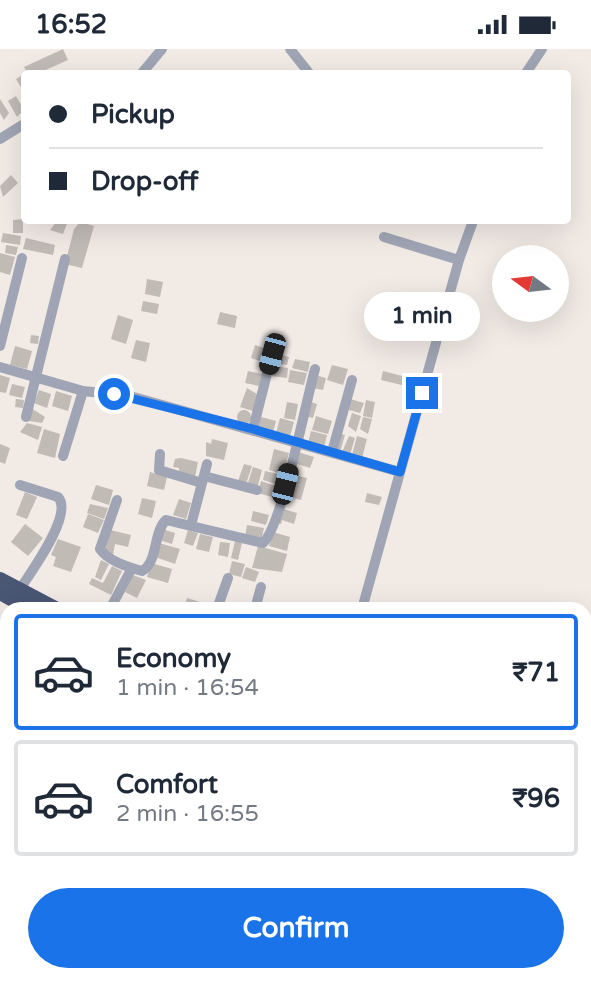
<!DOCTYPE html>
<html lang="en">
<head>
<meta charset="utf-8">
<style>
	:root { --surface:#fff; --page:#f2f2f3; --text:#1f2937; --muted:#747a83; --line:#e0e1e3; --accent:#1a73e8 }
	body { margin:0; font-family:"Varela Round",sans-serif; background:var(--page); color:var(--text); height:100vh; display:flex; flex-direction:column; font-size:26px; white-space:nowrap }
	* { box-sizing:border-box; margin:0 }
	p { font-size:23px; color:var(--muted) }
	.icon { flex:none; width:38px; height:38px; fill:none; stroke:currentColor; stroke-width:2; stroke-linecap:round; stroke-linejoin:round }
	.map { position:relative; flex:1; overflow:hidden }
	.sheet { position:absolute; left:0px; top:553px; width:592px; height:380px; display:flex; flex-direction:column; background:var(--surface); border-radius:21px 21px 0 0; box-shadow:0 7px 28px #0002 }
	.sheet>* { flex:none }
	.guide { position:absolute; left:21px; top:21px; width:550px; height:154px; border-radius:7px; box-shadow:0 7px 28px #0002; display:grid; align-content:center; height:154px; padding:0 28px; background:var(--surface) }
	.needle { width:46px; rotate:285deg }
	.controls { position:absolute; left:492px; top:196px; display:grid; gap:14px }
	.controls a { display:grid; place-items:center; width:77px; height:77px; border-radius:50%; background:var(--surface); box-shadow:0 7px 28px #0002; font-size:35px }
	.end { position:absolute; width:32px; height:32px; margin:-16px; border:9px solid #1a73e8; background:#fff; box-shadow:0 0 0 4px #fff }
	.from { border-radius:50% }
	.bubble { position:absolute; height:49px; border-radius:24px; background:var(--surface); box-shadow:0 7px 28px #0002; font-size:23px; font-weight:700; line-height:49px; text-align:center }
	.car { position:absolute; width:21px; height:42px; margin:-21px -10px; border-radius:9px; box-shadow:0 0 5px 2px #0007; background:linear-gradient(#222 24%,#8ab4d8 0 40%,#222 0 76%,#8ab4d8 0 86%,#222 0) }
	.guide b { display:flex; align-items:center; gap:24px; height:66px; font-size:26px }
	.guide b+b { border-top:2px solid var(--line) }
	.guide i { width:18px; height:18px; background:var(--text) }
	ul { padding:12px 0 0; list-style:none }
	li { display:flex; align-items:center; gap:21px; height:116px; margin:0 14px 10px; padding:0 14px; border:4px solid var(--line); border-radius:7px }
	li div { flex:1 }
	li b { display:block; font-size:26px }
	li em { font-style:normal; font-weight:700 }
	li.current { border-color:var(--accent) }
	li>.icon { width:63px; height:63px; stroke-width:1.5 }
	.action { display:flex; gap:14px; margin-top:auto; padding:14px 28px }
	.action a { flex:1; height:80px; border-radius:42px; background:var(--accent); color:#fff; font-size:28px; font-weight:700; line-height:80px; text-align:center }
	.status { display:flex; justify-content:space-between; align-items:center; height:49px; padding:0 35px; background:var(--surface); direction:ltr }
	.status svg { height:19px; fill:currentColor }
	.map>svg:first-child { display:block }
	.water { fill:#749dae }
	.building { fill:#c1bbb6 }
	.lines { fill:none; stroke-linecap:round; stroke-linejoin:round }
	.minor { stroke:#9fa5b4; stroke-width:10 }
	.highway { stroke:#495674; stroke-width:14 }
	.route { stroke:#1a73e8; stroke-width:9 }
</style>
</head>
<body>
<div class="status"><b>16:52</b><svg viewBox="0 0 49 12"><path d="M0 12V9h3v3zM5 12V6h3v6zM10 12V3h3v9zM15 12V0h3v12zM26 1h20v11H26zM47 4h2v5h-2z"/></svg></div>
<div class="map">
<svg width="591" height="932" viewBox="0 0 591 932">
	<rect width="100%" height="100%" fill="#f1eae5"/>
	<path class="water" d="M0 621 7 625V861L0 864Z"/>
	<path class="building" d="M63 0 68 11 39 24H27L24 18Z
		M24 25V43L16 30Z
		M16 47 24 61 17 68 8 52Z
		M0 50 9 64 4 71 0 64Z
		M11 126 18 134 3 148 0 137Z
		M23 170V184H13V171Z
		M57 172H68L63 185 50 181Z
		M80 173 94 177 82 219 65 215 74 180Z
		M3 184 21 187 20 196 1 193Z
		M26 189 55 196 53 206 23 200Z
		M6 196 18 198 16 206 5 204Z
		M0 204 15 208 10 226 0 223Z
		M147 230 163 233 160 248 145 245Z
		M143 252 159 255 157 265 141 262Z
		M220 263 237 267 235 279 217 275Z
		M118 266 133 271 126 295 111 290Z
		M31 286 39 287 38 295 30 294Z
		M136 291 150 294 146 313 131 309Z
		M255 296 270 301 266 314 251 309Z
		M15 297 32 302 27 320 10 316Z
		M276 305 289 308 287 316 274 314Z
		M295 310 310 313 308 323 292 319Z
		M332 316 348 320 343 336 327 331Z
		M274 317 288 319 287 329 272 327Z
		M290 321 307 324 304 336 288 333Z
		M248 322 262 325 259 337 245 334Z
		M383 322 414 330 410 338 381 331Z
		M0 326 10 329 6 344 0 343Z
		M315 326 326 329 323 341 312 339Z
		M103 329 119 332 117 340 102 337Z
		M12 335 25 338 22 349 9 346Z
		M247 339 257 345 253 362 240 358Z
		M39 341 51 345 47 359 34 354Z
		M56 342 72 347 68 362 52 357Z
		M16 350 24 351 23 359 15 358Z
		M350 350 364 354 360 364 349 361Z
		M366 351 375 353 372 369 363 367Z
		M308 352 317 355 313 369 305 367Z
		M287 353 298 355 295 371 284 369Z
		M31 359 45 368 42 374 29 372Z
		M237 368a7 7 0 1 1 14 0a7 7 0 1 1-14 0Z
		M352 364 361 367 356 383 348 377Z
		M316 367 332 372 328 385 312 381Z
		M261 368 276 372 273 383 258 379Z
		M363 368 372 370 368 385 360 380Z
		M280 369 294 373 290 387 276 384Z
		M27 374 42 378 38 391 20 383Z
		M44 380 60 385 55 409 37 404Z
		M311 382 327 386 324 398 308 394Z
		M340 385 345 386 340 403 335 401Z
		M349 387 355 389 350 406 342 403Z
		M357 387 367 390 362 409 352 406Z
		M212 390 228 394 224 411 206 407V393L211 395Z
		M0 395 10 399 5 415 0 413Z
		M274 400 289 404 283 425 269 421Z
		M298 403 314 408 310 419 294 414Z
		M181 409 198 413 195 428 179 424V419L173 418 175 410Z
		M244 415 252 417 246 435 238 432Z
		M253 418 262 421 257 440 247 437Z
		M265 422 282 426 279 436 263 431Z
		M150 423 167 428 164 441 147 437Z
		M291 425 307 429 301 451 285 447Z
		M261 432 279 438 275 449 258 444Z
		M96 436 113 441 109 456 91 450Z
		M25 443 37 448 27 470 16 466Z
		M367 444 382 448 379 456 365 453Z
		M142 449 156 452 152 469 138 465Z
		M179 450 191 454 186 470 173 466Z
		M90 455 108 459 104 470 87 464Z
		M280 459 297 464 294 475 282 471 281 475 275 474Z
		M253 462 269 466 266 476 251 472Z
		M88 465 104 471 98 484 83 478Z
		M25 475 43 489 28 507 11 493Z
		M247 476 264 479 261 492 245 488Z
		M162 480 175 484 172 495 159 491Z
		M110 481 131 486 128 498 115 495 113 506 105 504Z
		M188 481 198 484 193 497 184 494Z
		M273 483 290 488 287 502 269 497Z
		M200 485 213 488 209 503 196 500Z
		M58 490 81 498 71 523 53 517 56 508 51 506Z
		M235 492 242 494 238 511 231 509Z
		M220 493 230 494 228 508 218 506Z
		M159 494 180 500 175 515 155 508Z
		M258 497 287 505 282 523 252 519Z
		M101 511 109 515 101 531 95 528Z
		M232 512 245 515 241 528 229 525Z
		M151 514 172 520 168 534 147 528Z
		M112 517 122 522 111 546 89 535 92 529 103 534Z
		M246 518 259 523 255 533 242 529Z
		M133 526 146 531 137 549 125 543Z
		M187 549 200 553 198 560H184Z
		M586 612 591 614V626L584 624Z
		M584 642 591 644 585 664H584Z
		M585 723 591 724V733L584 731Z"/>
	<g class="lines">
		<path class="minor" d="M290 0 309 24
			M142 24 162 0
			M526 24 542 0
			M0 90 24 75
			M384 188 459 211
			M0 297 22 209
			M0 318 83 342 130 347 400 423
			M26 368 65 210
			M253 380 272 305
			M332 403 352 331
			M160 405 159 421 202 434
			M63 407 83 342
			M204 427 257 441
			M117 451 100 500C108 512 128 518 142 522 158 514 153 483 166 471L263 494C282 477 306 352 315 320
			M191 476 207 415
			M20 540C31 523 74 465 58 448L20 436
			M110 560 132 519
			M217 560 228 529
			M255 560 261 538
			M362 560 459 211 473 172
			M584 630 591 632
			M584 717 591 691
			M0 845 7 844
			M258 926 283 932
			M380 926 406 932
			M26 929 39 932
			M126 932 127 926
			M332 932 334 926
			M513 932 515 926"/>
		<path class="highway" d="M0 530 57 560
			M0 544 29 560
			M584 832 591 835
			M584 847 591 849"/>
	</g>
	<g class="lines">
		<path class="route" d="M114 345 253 380 400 423 422 344"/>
	</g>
</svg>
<div class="controls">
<a><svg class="needle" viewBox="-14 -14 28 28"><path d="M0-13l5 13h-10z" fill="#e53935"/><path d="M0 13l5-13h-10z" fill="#747a83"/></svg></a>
</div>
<i class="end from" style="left:114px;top:345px"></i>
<i class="end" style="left:422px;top:344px"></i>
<div class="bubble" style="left:364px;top:243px;width:116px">1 min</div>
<i class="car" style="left:272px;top:305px;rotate:195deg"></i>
<i class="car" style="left:285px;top:435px;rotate:14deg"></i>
<div class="guide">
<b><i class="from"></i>Pickup</b>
<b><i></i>Drop-off</b>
</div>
<section class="sheet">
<ul>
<li class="current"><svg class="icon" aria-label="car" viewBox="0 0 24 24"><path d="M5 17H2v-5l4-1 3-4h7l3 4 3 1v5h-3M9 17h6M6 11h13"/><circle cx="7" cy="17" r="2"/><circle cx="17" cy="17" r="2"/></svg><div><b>Economy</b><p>1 min · 16:54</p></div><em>₹71</em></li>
<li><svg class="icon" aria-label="car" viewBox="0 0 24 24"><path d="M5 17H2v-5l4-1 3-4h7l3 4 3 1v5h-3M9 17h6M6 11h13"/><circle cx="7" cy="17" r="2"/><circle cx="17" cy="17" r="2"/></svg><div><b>Comfort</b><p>2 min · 16:55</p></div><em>₹96</em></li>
</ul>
<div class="action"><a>Confirm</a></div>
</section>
</div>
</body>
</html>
